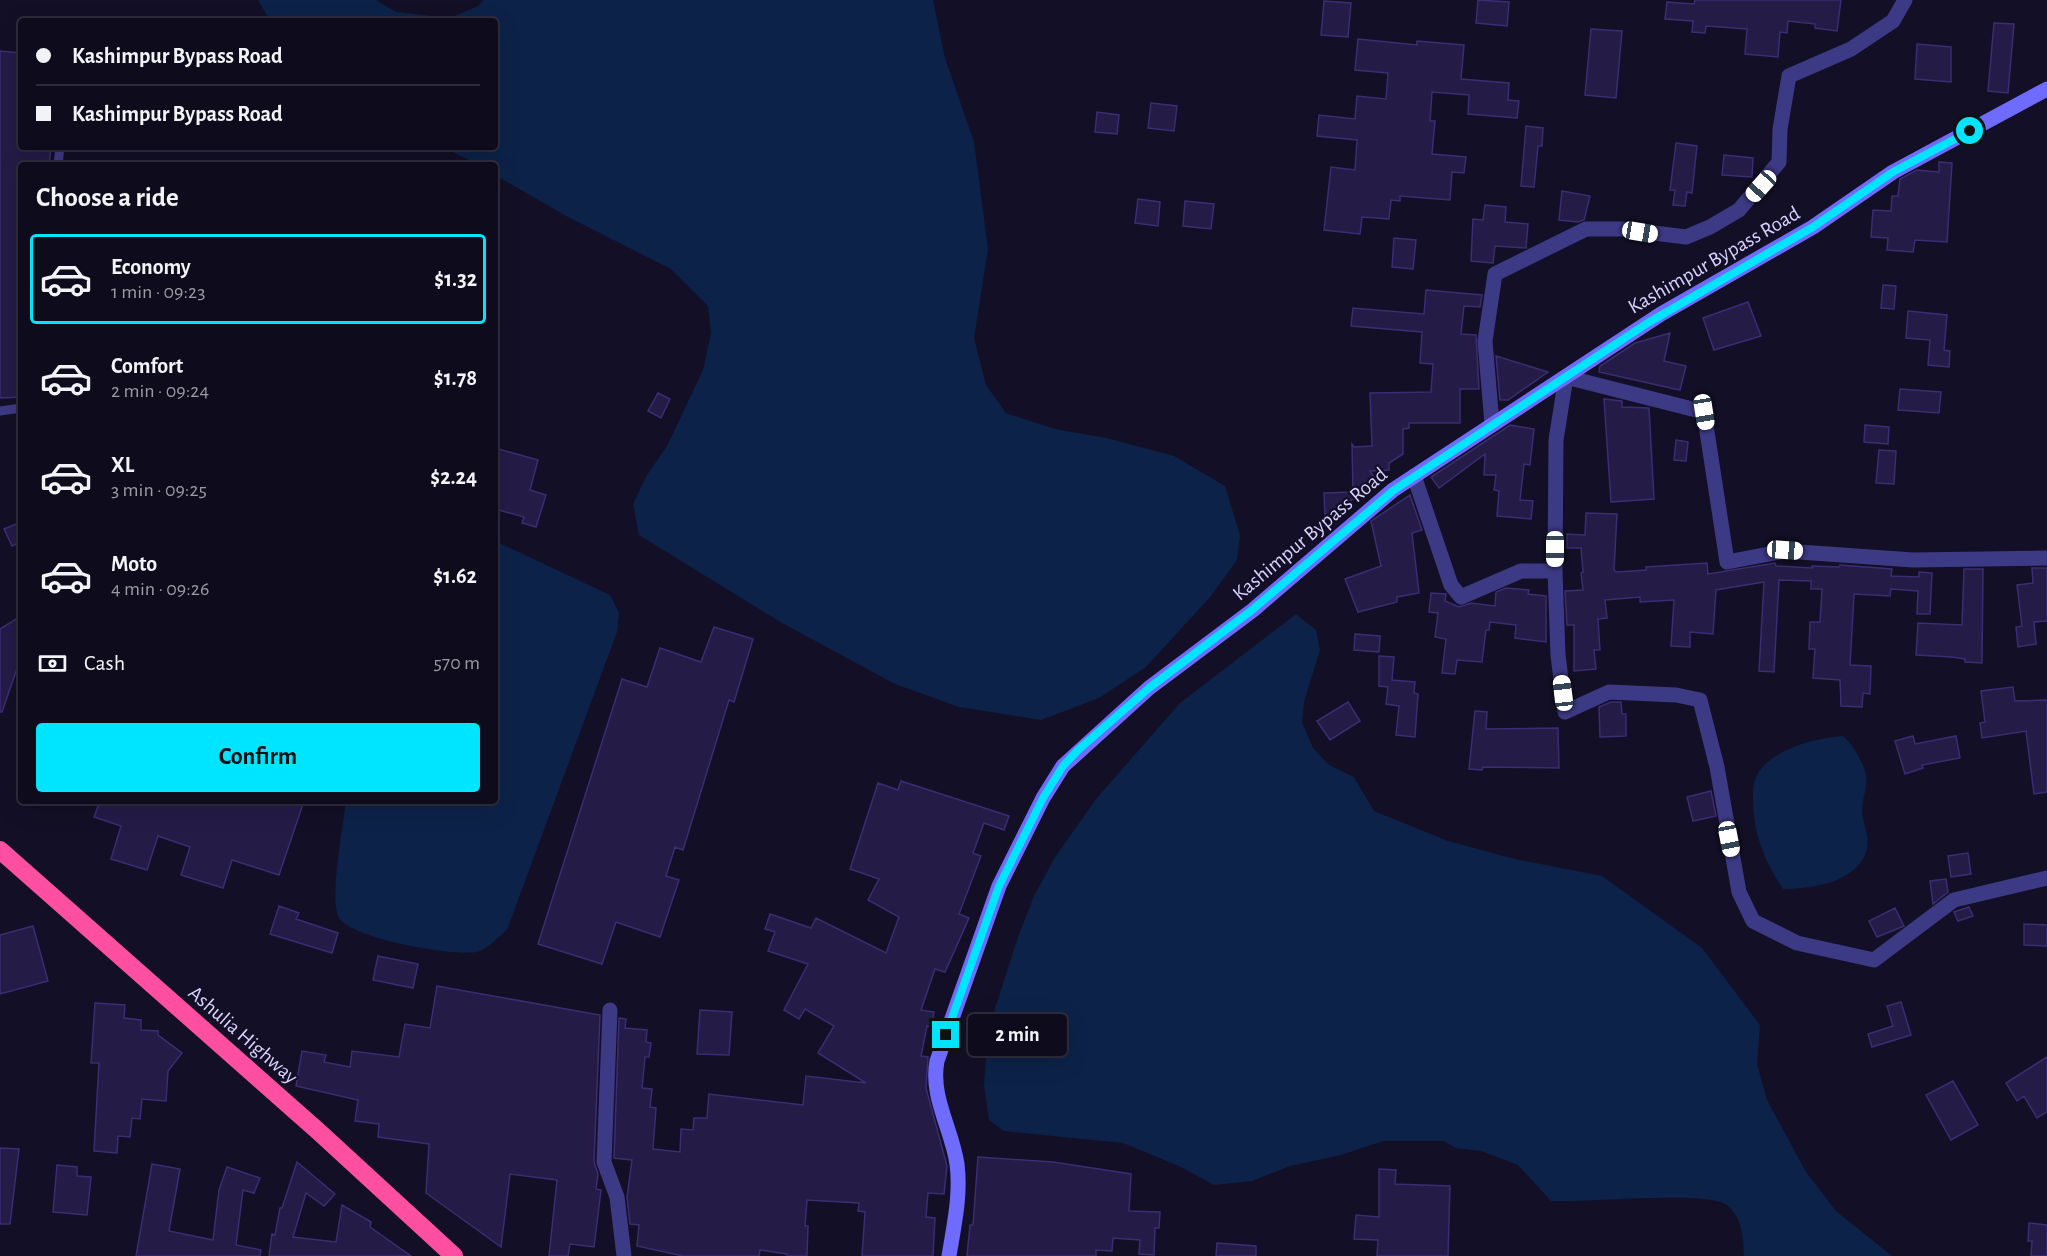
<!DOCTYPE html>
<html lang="en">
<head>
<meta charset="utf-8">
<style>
	:root { --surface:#0e0b1c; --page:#1c1929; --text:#f1f3f6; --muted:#9b9ba3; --line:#2e2b3b; --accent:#00e5ff }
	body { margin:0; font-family:"Alegreya Sans",sans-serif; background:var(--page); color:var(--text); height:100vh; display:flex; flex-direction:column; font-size:22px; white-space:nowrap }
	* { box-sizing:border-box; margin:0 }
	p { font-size:20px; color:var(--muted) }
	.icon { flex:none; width:33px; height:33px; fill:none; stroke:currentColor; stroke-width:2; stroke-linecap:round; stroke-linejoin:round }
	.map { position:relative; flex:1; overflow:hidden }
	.panel { position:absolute; left:18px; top:162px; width:480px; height:642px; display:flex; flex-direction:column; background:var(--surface); border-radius:6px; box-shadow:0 6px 24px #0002,0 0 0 2px var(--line) }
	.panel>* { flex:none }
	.guide { position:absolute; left:18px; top:18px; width:480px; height:132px; border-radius:6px; box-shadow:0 6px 24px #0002,0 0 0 2px var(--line); display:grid; align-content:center; height:132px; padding:0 18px; background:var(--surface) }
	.end { position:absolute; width:27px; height:27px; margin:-14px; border:8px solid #00e5ff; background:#111; box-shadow:0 0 0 3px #111 }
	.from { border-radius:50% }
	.bubble { position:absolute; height:42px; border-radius:6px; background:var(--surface); box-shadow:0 6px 24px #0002,0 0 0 2px var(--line); font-size:20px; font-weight:600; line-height:42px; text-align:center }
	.car { position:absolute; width:18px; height:36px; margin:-18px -9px; border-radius:8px; box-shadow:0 0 4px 2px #0007; background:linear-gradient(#fff 24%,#345 0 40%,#fff 0 76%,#345 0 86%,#fff 0) }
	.guide b { display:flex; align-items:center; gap:21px; height:57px; font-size:22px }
	.guide b+b { border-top:2px solid var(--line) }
	.guide i { width:15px; height:15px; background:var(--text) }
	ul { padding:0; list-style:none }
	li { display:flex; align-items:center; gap:18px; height:90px; margin:0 12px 9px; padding:0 6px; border:3px solid transparent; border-radius:6px }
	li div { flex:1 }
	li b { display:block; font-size:22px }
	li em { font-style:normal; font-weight:600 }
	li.active { border-color:var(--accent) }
	li>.icon { width:54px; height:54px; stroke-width:1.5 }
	h2 { padding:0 18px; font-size:27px; line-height:72px }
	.pay { display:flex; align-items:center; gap:15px; height:66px; padding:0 18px; font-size:22px }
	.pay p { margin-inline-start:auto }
	.cta { display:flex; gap:12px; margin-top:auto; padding:12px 18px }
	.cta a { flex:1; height:69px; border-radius:6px; background:var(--accent); color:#111; font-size:24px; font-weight:600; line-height:69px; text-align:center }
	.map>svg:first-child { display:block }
	.water { fill:#0c2248 }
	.building { fill:#241b47; stroke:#3b2d73; stroke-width:1.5 }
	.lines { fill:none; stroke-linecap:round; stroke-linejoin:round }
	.lane { stroke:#3d3a85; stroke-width:9 }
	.street { stroke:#3d3a85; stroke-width:15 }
	.secondary { stroke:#6f6bff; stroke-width:15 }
	.highway { stroke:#ff4fa3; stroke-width:18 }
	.route { stroke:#00e5ff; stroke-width:8 }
	.labels { text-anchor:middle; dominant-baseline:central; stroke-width:4.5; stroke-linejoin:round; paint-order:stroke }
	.street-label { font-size:21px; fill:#d9d4ff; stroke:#130f26 }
</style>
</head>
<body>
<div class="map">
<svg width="2047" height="1256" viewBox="0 0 2047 1256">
	<rect width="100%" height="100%" fill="#130f26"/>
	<path class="water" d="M258 0H376L396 12 450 18 478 6 484 0H933L945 58 974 142 988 249 974 338 986 385 1006 413 1055 429 1107 438 1174 456 1225 486 1240 535 1237 560 1211 596 1146 667 1099 698 1041 720 959 707 895 684 782 623 639 535 633 504 647 475 667 446 703 370 711 333 708 306 671 269 566 216 495 175V165H479L443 147H495V21H270Z
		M495 541 610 595 619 613 617 632 507 930C499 936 487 950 477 952 455 957 346 938 338 916 330 895 343 826 346 801H495Z
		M1296 614 1316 630 1320 650 1304 702 1302 722 1313 748 1329 765 1354 777 1374 811 1448 841 1515 859 1602 876 1702 948 1760 1025 1757 1064 1767 1100 1806 1172 1836 1211 1892 1256H1744C1743 1237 1743 1219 1727 1205 1707 1190 1582 1203 1551 1201L1518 1165 1481 1151 1456 1148 1443 1141H1383L1341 1155 1290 1166 1252 1181 1214 1185 1181 1167 1123 1143 1004 1131 989 1120 984 1084 988 1030 1018 937 1034 896 1054 859 1096 799 1180 703Z
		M1843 736C1852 744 1863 761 1866 775 1868 786 1862 800 1862 811 1863 825 1871 838 1866 852 1856 883 1810 889 1783 889 1764 860 1753 833 1753 798 1753 791 1753 782 1757 775 1771 749 1815 738 1843 736Z"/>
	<path class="building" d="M1478 0 1509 2 1507 26 1476 23Z
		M1695 0H1841L1837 31 1815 28V24L1788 21 1787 33 1780 32 1778 57 1745 54 1747 29 1706 26 1705 33 1692 32 1693 21 1665 19 1667 2 1694 4Z
		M1324 1 1351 3 1348 37 1321 35Z
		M1994 23 2014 24 2008 93 1988 91Z
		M1591 29 1622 31 1616 98 1585 95Z
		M1358 39 1417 45V41L1464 45 1461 79 1509 83 1508 100 1519 101 1517 118 1492 116 1468 114 1469 95 1432 92 1430 121H1435L1432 154 1466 157 1464 173 1452 172 1450 200 1400 196V201L1391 200 1389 219 1362 217 1360 234 1324 230 1331 167 1355 170 1357 140 1317 136 1319 115 1355 119 1357 96 1386 99 1388 73 1355 70Z
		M1917 44 1951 47V82L1915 79Z
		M0 51 21 53V147H51L49 165H21V397L0 398Z
		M1151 103 1177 106 1174 131 1148 128Z
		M1097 112 1119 115 1117 134 1095 132Z
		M1526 126 1543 128 1542 146H1538L1534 187 1521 186Z
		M1676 143 1697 146 1692 193 1687 192 1685 206 1673 205 1675 190H1670Z
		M1724 155 1753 158 1752 177 1722 175Z
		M1939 162 1952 163 1947 242 1915 240 1913 252 1887 250 1888 238 1871 237 1873 210 1891 211 1892 196H1898L1900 179 1917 170 1939 172Z
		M1562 191 1590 196 1584 220 1578 222 1559 220Z
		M1138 199 1160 202 1158 226 1135 223Z
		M1185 201 1214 204 1211 229 1183 226Z
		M1485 205 1506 207 1505 222 1528 224 1526 248 1495 246 1493 263 1471 261 1473 219 1483 220Z
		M1394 238 1416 240 1413 269 1392 267Z
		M1883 285 1896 286 1894 309 1881 308Z
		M1426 290 1482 295 1480 307 1464 306 1461 334 1476 335 1479 389H1460V423H1409V428L1403 429V454L1389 463V470L1370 471 1378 483 1325 517 1324 493 1353 492 1352 444 1354 447 1372 446 1370 393 1431 392 1433 364 1420 363 1422 332 1351 326 1353 308 1424 314Z
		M1748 302 1761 336 1714 350 1703 318Z
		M1908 311 1947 315 1944 350 1950 351 1949 367 1928 365 1930 340 1906 338Z
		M1670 333 1664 361 1686 366 1680 390 1599 372 1600 366 1635 343Z
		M1496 356 1548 372 1508 400H1500Z
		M1900 389 1941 392 1939 413 1898 410Z
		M658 393 670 399 661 418 648 411Z
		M1604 399 1622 401V407L1649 408 1654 499 1611 502Z
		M1510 425 1534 429 1530 465 1524 464 1520 500 1533 501 1531 519 1497 516 1499 491 1494 490 1496 475H1484L1485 454 1439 488 1431 477Z
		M1865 425 1889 427 1888 444 1864 442Z
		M1676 440 1688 442 1686 461 1674 460Z
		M495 448 538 460 530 490 546 495 536 527 522 523 524 517 495 509Z
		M1879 450 1896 451 1894 484 1876 483Z
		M1410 495 1422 530 1412 533 1419 593 1397 597V602L1358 612 1345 579 1381 566 1371 521Z
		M1586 513 1617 514 1614 570 1617 572 1646 570V567L1707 563 1708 574 1775 563 1776 566 1812 568V566L1839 567 1840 565 1892 569 1891 576 1919 577V572L1932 573 1930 614H1917L1918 591 1891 589 1890 596 1854 594 1850 665 1871 666 1870 694 1863 693 1862 707 1841 706 1840 680 1813 678 1815 649H1809L1810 622H1820L1822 589H1811V581L1779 580 1774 672 1759 671 1764 582 1716 590 1713 634 1690 632V647L1671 646 1674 600 1640 602V597L1605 600 1607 618 1598 619 1600 650H1594L1596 669 1574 671V625H1567L1565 591 1583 590 1581 573 1583 572 1581 548H1567V534L1585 535Z
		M21 522V542L12 546 4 529Z
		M2032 568H2047V621L2034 622 2036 644 2018 647 2016 627 2022 626 2017 585 2033 583Z
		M1964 569H1983L1982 663 1965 662V659L1952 657 1916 655 1918 623 1962 625Z
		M1506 588 1529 590 1528 594 1546 596V642L1515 638 1516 625 1490 622 1489 630H1486L1482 662 1457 660 1455 674 1442 673 1446 639 1435 637 1438 613 1429 612 1431 593 1446 594 1445 601 1459 607 1471 603 1495 606 1496 592Z
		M21 616V657L2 712H0V629Z
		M714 627 753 639 734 702 729 700 683 850 675 847 666 876 679 880 660 937 616 922 602 964 538 944 622 679 647 687 660 648 701 662Z
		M1355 634 1380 636 1379 652 1354 650Z
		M1379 656 1394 657 1392 680 1415 682 1414 693 1418 694 1415 737 1396 735 1399 706 1386 704 1388 687 1379 686Z
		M2013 687 2015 701 2047 700V792L2034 794 2026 731 1982 738 1980 723 1985 722 1981 691Z
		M1348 702 1360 721 1330 740 1317 721Z
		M1611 702H1621L1622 714H1626V736L1600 737 1599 707Z
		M1475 711 1487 712 1486 729 1558 728 1559 768 1483 767 1482 770 1469 769Z
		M1913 736 1915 744 1956 736 1960 758 1922 765 1923 768 1905 774 1895 741Z
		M901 781 1009 816 1004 830 984 823 973 853 981 856 959 914 969 918 945 972 935 969 921 1010 934 1012 931 1027 927 1026 921 1056 928 1057 926 1088 947 1166 944 1194 928 1193 926 1217 935 1218 933 1256H862L865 1212 858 1211 859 1203 807 1200 805 1226H808L807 1256H787V1254L760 1250 759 1256H683L637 1246 639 1225 630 1224 627 1197 632 1160 614 1158 619 1018 626 1019 625 1028 647 1030 646 1042 651 1043 649 1057H645L642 1088 652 1089 650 1107 656 1108 653 1149 680 1152 681 1129 693 1130 694 1118H707L709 1094 803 1105 806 1076 866 1083 818 1053 834 1026 805 1009 799 1019 784 1010 808 964 768 951 775 932 765 929 770 914 811 928 816 918 886 953 899 917 868 900 879 879 850 869 878 783 898 790Z
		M1711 791 1716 816 1693 821 1687 797Z
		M100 801H304L279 875 232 860 223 888 181 875 190 847 158 836 147 870 111 859 121 826 94 817Z
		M1968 853 1971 874 1951 877 1948 856Z
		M1946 879 1948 892 1933 904 1930 881Z
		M279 906 299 913 296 919 338 933 332 953 270 934Z
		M1969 907 1973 916 1958 921 1954 912Z
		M1895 908 1904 926 1877 937 1869 921Z
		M2024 924 2047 925V946L2024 945Z
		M33 926 48 981 0 994V935Z
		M378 956 418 964 413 988 373 980Z
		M437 986 600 1015 594 1162 598 1174 596 1189 601 1190 594 1247 570 1244 568 1256H549L557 1180 510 1174 501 1247 426 1193 429 1144 378 1137 379 1124 355 1121 358 1100 296 1086 302 1051 326 1055 324 1062 350 1067 352 1051 399 1057 405 1024 430 1028Z
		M1901 1002 1911 1035 1872 1047 1868 1034 1893 1026 1887 1006Z
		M95 1003 125 1005 124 1018 141 1020V1030L158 1031V1035L182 1053 168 1071 166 1101 142 1099 140 1119 132 1118 130 1137 118 1136 117 1153 94 1151 99 1063H91Z
		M700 1010 732 1012 729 1055 697 1054Z
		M2047 1057V1112L2037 1118 2024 1096 2017 1101 2006 1083Z
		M1953 1081 1978 1125 1951 1140 1926 1095Z
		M0 1148 19 1149 10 1224H0Z
		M978 1157 1053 1162 1131 1174 1129 1211 1160 1212 1159 1228H1155L1154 1255 1139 1254 1140 1240 1113 1238 1112 1251 1096 1250V1256H967L970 1225H973Z
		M297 1162 335 1194 324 1206 306 1193 293 1237 336 1242 342 1205 371 1222 370 1227 411 1256H269L272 1234 275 1235 280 1208H282Z
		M152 1164 180 1169 169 1231 213 1240 219 1190 227 1167 260 1178 254 1193 243 1190 236 1245 261 1250 260 1256H136Z
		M57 1165 77 1167V1176L91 1177 87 1215 53 1212Z
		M1379 1169 1396 1170 1395 1184 1450 1186 1448 1256H1377L1378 1240 1354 1239 1356 1215 1379 1217Z
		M2029 1223 2047 1225V1256H2031L2032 1241H2028Z
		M1217 1243 1256 1246V1256H1216Z"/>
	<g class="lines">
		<path class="lane" d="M58 165 60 147
			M0 411 21 408"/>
		<path class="street" d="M1492 424 1485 341 1495 274 1586 229H1622L1686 237 1710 227 1739 210 1779 162 1780 129 1789 76 1851 49 1893 21 1905 0
			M1414 476 1451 585 1461 597 1521 571H1555
			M2047 558 1913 560 1785 551 1727 562 1704 412 1566 377 1556 440 1555 571 1558 655 1565 712 1609 692 1676 695 1700 700 1717 767 1739 892 1753 921 1797 943 1874 960 1954 900 2047 878
			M610 1010 604 1162 617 1197 624 1256"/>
		<path class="secondary" d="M949 1256C954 1225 961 1195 957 1164 952 1129 930 1097 937 1061L999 886 1043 798 1063 766 1149 688 1253 610 1393 490 1661 314 1813 227 1893 172 2047 89"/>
		<path class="highway" d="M0 850 318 1131 454 1256"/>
	</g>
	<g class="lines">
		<path class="route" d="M946 1035 999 886 1043 798 1063 766 1078 750 1149 688 1252 610 1394 490 1646 324 1813 227 1893 172 1970 131"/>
	</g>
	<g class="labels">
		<g class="street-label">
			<text transform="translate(1714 260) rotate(-30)">Kashimpur Bypass Road</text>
			<text transform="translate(1310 534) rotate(-40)">Kashimpur Bypass Road</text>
			<text transform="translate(243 1035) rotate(41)">Ashulia Highway</text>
		</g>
	</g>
</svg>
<i class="end from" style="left:1970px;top:131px"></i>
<i class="end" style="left:946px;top:1035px"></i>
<div class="bubble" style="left:968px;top:1014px;width:99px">2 min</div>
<i class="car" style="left:1761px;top:186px;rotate:222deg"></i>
<i class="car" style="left:1640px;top:232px;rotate:100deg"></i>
<i class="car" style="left:1704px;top:412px;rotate:171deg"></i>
<i class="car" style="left:1555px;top:549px;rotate:180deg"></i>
<i class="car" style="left:1785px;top:550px;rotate:94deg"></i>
<i class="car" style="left:1563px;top:693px;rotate:353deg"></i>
<i class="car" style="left:1729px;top:839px;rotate:169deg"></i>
<div class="guide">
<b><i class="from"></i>Kashimpur Bypass Road</b>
<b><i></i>Kashimpur Bypass Road</b>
</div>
<section class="panel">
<h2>Choose a ride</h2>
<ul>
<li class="active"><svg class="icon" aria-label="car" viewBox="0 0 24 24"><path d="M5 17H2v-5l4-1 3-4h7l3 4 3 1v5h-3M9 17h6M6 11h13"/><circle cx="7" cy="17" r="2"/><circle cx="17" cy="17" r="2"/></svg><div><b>Economy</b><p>1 min · 09:23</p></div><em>$1.32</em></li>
<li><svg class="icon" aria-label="car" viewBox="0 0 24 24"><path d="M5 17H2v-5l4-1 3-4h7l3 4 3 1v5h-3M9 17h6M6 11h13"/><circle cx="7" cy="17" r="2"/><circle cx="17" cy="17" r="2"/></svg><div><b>Comfort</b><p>2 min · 09:24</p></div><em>$1.78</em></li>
<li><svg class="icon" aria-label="car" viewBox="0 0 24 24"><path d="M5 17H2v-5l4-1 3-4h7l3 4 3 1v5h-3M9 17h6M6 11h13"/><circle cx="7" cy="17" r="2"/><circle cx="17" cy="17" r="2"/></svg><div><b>XL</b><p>3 min · 09:25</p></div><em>$2.24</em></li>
<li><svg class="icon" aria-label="car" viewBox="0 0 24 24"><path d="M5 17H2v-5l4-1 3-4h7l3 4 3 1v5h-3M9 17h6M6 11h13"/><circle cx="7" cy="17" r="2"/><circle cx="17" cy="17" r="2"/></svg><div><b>Moto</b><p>4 min · 09:26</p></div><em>$1.62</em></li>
</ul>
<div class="pay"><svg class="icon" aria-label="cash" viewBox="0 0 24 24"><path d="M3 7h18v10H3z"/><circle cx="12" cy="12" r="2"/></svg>Cash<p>570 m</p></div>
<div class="cta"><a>Confirm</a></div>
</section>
</div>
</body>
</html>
